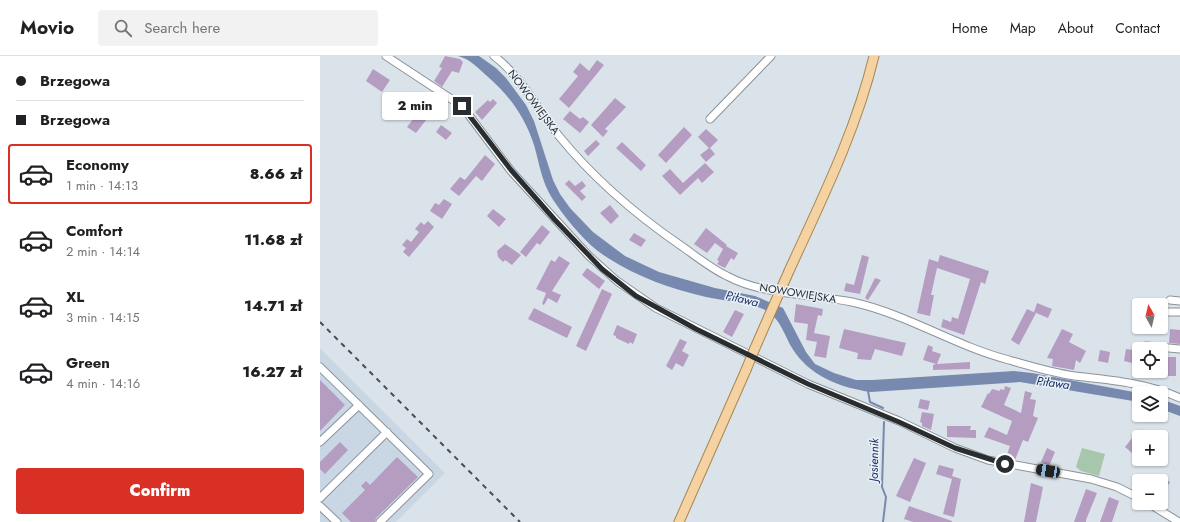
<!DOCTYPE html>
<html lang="en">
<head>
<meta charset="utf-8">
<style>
	:root { --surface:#fff; --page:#f2f2f2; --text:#202124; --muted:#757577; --line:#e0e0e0; --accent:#d93025 }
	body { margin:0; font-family:Jost,sans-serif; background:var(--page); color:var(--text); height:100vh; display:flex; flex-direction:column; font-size:15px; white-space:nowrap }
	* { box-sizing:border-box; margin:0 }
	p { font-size:13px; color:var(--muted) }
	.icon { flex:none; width:22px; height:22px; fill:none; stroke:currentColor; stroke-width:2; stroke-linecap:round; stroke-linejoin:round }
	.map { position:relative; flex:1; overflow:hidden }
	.side { display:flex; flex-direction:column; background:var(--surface); width:320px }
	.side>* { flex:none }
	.guide { display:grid; align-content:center; height:88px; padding:0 16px; background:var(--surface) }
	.needle { width:26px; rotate:352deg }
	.buttons { position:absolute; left:812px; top:242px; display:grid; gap:8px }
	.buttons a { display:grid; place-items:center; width:36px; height:36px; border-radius:4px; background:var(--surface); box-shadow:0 1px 3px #0004; font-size:20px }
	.end { position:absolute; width:18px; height:18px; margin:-9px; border:5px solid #2a2d30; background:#fff; box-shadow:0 0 0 2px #fff }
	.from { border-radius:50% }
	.bubble { position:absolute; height:28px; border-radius:4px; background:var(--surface); box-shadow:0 1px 3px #0004; font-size:13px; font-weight:800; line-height:28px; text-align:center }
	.car { position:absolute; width:12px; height:24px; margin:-12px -6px; border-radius:5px; box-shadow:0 0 3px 1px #0007; background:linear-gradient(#222 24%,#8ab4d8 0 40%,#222 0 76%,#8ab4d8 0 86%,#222 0) }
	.guide b { display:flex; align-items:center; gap:14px; height:38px; font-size:15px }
	.guide b+b { border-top:1px solid var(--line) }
	.guide i { width:10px; height:10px; background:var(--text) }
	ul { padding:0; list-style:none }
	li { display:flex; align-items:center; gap:12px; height:60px; margin:0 8px 6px; padding:0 8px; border:2px solid transparent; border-radius:4px }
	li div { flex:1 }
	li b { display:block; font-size:15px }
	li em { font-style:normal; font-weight:800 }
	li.active { border-color:var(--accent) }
	li>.icon { width:36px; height:36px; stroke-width:1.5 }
	.primary-button { display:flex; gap:8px; margin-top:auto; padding:8px 16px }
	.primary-button a { flex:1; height:46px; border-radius:4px; background:var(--accent); color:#fff; font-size:16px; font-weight:800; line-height:46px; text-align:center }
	header { display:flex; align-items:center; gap:24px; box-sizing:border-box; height:56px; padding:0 20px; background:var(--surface); border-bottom:1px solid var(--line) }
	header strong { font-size:19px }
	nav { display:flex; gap:22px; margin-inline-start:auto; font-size:14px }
	.search { width:280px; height:36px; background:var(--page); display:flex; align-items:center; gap:10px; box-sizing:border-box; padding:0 14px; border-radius:4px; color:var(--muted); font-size:15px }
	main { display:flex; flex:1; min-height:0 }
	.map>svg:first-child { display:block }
	.built { fill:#c9d7e4 }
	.green { fill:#a6c7ac }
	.water { fill:#7789ae }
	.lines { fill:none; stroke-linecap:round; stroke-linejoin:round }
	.stream { stroke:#7789ae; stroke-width:2 }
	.building { fill:#b59dc2 }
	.minor-casing { stroke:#8b939a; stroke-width:9 }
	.major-casing { stroke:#a88550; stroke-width:11 }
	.minor { stroke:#fff; stroke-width:7 }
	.major { stroke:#f4d2a1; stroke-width:9 }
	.rail { stroke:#4a4e52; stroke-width:2; stroke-dasharray:5 5; stroke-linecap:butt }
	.major-bridge-casing { stroke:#a88550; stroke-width:11; stroke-linecap:butt }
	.major-bridge { stroke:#f4d2a1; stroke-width:9 }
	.route { stroke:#2a2d30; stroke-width:5 }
	.labels { text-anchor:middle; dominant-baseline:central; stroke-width:3; stroke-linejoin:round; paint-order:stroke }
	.street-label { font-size:11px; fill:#2a2d30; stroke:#e8f0f8 }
	.water-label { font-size:12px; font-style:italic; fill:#1e3263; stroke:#e8f0f8 }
</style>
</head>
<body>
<header>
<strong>Movio</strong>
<div class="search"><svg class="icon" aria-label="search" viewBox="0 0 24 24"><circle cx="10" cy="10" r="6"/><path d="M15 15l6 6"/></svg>Search here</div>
<nav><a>Home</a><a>Map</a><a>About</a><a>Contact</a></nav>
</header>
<main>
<section class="side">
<div class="guide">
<b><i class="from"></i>Brzegowa</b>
<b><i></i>Brzegowa</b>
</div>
<ul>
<li class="active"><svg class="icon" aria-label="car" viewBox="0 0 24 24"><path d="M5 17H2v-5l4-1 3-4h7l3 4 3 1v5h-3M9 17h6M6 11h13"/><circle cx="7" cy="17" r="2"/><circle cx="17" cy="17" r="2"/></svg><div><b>Economy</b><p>1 min · 14:13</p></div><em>8.66 zł</em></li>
<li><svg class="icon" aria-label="car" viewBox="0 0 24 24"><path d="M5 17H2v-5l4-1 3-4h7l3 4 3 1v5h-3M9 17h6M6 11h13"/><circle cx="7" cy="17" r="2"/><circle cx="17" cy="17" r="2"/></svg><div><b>Comfort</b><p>2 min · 14:14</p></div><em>11.68 zł</em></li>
<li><svg class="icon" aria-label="car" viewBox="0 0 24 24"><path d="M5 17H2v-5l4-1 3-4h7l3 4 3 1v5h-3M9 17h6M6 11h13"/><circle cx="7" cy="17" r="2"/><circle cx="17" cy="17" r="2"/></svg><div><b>XL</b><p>3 min · 14:15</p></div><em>14.71 zł</em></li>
<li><svg class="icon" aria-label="car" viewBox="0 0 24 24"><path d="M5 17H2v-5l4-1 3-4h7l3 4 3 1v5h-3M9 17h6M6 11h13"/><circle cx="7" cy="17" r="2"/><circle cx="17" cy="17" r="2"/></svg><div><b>Green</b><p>4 min · 14:16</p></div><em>16.27 zł</em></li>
</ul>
<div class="primary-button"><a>Confirm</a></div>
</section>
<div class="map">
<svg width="860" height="466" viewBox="0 0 860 466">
	<rect width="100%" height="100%" fill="#dae3ea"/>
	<path class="built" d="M0 292 125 417 76 466H0Z"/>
	<path class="green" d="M762 392 785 398 779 420 761 415 756 411Z"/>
	<path class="water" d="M138 0H159L176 12 186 22 206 49 214 65 233 124 240 138 250 152 273 176 305 200 339 216 395 232 435 240 463 252 486 296 495 308 514 317 536 324H553L694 315 712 317 819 337V346L700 326 551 336C521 332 489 320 472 292 464 278 460 262 445 254 430 246 403 245 386 241 352 233 317 221 288 202 268 190 249 167 236 148 221 126 221 113 214 89 205 61 189 39 167 20 158 12 150 3 138 0Z
		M841 343 860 350V360L841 353Z"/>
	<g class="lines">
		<path class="stream" d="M548 335 550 346 563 352
			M563 466 566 441 562 431 564 366"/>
	</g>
	<path class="building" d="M125 0 140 3 143 6 139 17 132 15 122 31 114 25 122 12 119 11Z
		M277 4 284 9 249 52 239 43 258 20 253 16 260 7 269 15Z
		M53 13 70 24 62 36 46 25Z
		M295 42 306 51 285 73 288 75 283 81 271 69Z
		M173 43 177 47 162 64 155 56 168 44 170 46Z
		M250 55 260 63 263 61 269 66 260 77 243 63Z
		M98 57 106 64 96 77 87 71Z
		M121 69 132 77 126 84 116 76Z
		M364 71 372 79 346 107 338 99Z
		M386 73 398 84 390 92 395 98 386 106 380 99 389 92 378 81Z
		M276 84 280 88 268 100 264 95Z
		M302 86 326 109 321 115 296 92Z
		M165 99 175 108 162 125 156 120 139 140 130 133 140 121 145 124Z
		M385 107 394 116 382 127 378 122 360 139 342 120 350 113 363 127Z
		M249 124 255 130 262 125 266 130 260 135 266 141 262 145 245 128Z
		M124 143 132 148 122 163 110 155 115 147 119 149Z
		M290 149 299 160 291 168 280 157Z
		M173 153 186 163 179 171 167 160Z
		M108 165 114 171 89 201 83 196 86 192 82 189 87 183 91 186 99 176 95 173 101 166 104 169Z
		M222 169 230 176 220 189 217 187 206 201 200 196Z
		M386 172 407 189 406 190 418 197 414 204 411 202 405 212 397 208 399 205 397 204 403 193 395 187 387 197 374 188Z
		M314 177 326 184 321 191 309 184Z
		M185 188 201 199 192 209 185 204 183 206 178 201 177 195Z
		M542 199 549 201 540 238 524 235 526 227 534 229Z
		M620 199 669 215 665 228 661 226 644 279 621 271 623 263 631 266 632 261 638 263 650 223 617 212 611 239H614L610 260 597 257 609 203 618 206Z
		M239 200 250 207 232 235 241 239 237 247 228 242 224 249 222 248 226 237 216 233 231 204 235 206Z
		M267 212 285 225 279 233 262 219Z
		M555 222 561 224 548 244 545 242Z
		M282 233 292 238 266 295 256 290Z
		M717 247 732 253 728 262 714 256Z
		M476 248 503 253 502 260 498 259 494 277 510 280 506 302 494 300 497 286 486 284 488 268 474 266Z
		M214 252 252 271 247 282 208 263Z
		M707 253 716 257 699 289 691 284Z
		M415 254 424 258 412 281 403 276Z
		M297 269 317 278 313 288 310 286 309 288 296 282V280L293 279Z
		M524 273 586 287 582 300 555 293 551 304 537 303 538 297 519 292Z
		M742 273 753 278 749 286 766 295 760 307 756 304 754 314 732 310 733 303 727 302Z
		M850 273 860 274V288L849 287Z
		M360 283 367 286 362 295 369 299 363 311 356 307 352 314 346 310Z
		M608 289 613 291 612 295 621 298 617 308 650 306V313L613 314V309L616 308 603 304Z
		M806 293 814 294 812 307 804 305Z
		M780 294 790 296 788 307 778 305Z
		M841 301H856V320H841Z
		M0 324 25 349 0 375Z
		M685 330 691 332 684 349 701 357 705 335 712 337 710 343 716 344 713 360 718 362 708 386 703 384 695 404 686 401 690 390 664 381 669 371 687 379 692 365 661 351 668 337 669 338 672 333 680 335V333L684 334Z
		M600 343 610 345 608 354 598 352Z
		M602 356 614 358 611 374 602 370V367L600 366Z
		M627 370H651L650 374H656V382L627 381Z
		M819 373V395L815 392 812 397 805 391Z
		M20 386 28 394 5 418 0 413V406Z
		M727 392 735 396 729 410 721 406Z
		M77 401 98 421 56 462 55 466H31L22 457 45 434 41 430 46 425 50 429Z
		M594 402 606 407 590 446 576 440Z
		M619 409 634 413 632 420 641 423 634 461 623 458 632 423 616 418Z
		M841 420 850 426 841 440Z
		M711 427 723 431 716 466H704Z
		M766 433 777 437 766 464V466H754Z
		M789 441 799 445 792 466H780Z
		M589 450 632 465V466H593L584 463Z"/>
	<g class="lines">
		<defs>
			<path id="minor" d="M66 0 142 50 191 115 269 200 297 225 336 252 488 328 579 365 635 392 668 404 771 423 797 431 819 442
				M174 0C201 20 218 54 239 80 274 123 315 158 360 189 376 200 390 212 407 220 442 239 492 238 532 246 587 258 635 290 689 304 710 310 733 317 755 320 790 324 827 327 860 342
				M390 63 451 0
				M850 244 860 245
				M844 256H860
				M826 290 860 293
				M0 311 109 418 60 466
				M0 386 39 349
				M0 442 67 376
				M828 447 859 466
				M0 450 17 466"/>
			<path id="major" d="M469 215C501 145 536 75 554 0
				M435 292 449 260
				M359 466 426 314"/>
		</defs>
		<use href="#minor" class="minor-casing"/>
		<use href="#major" class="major-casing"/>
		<use href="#minor" class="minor"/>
		<use href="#major" class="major"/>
		<path class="rail" d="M0 266 200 466"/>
		<defs>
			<path id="major-bridge" d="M449 260 469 215
				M426 314 435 292"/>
		</defs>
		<use href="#major-bridge" class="major-bridge-casing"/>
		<use href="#major-bridge" class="major-bridge"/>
	</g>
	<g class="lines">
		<path class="route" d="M142 50 191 114 235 164 282 213 316 240 376 273 488 328 579 366 635 392 685 408"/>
	</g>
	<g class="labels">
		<g class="street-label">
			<text transform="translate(214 46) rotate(53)">NOWOWIEJSKA</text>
			<text transform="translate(478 237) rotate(9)">NOWOWIEJSKA</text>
		</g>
		<g class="water-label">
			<text transform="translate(422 243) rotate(14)">Piława</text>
			<text transform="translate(733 327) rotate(8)">Piława</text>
			<text transform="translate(554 404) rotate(-89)">Jasiennik</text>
		</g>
	</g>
</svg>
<div class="buttons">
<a><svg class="needle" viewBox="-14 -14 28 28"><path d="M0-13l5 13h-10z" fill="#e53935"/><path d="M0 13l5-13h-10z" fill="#757577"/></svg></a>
<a><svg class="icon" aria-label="locate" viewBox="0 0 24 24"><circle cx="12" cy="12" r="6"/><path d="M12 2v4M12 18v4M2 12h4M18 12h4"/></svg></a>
<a><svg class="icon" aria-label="layers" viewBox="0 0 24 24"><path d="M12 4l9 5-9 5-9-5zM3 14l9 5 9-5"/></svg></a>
<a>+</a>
<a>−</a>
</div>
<i class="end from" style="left:685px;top:408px"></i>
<i class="end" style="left:142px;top:50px"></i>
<div class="bubble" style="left:62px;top:36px;width:66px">2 min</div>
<i class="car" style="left:728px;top:415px;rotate:279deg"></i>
</div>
</main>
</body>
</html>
